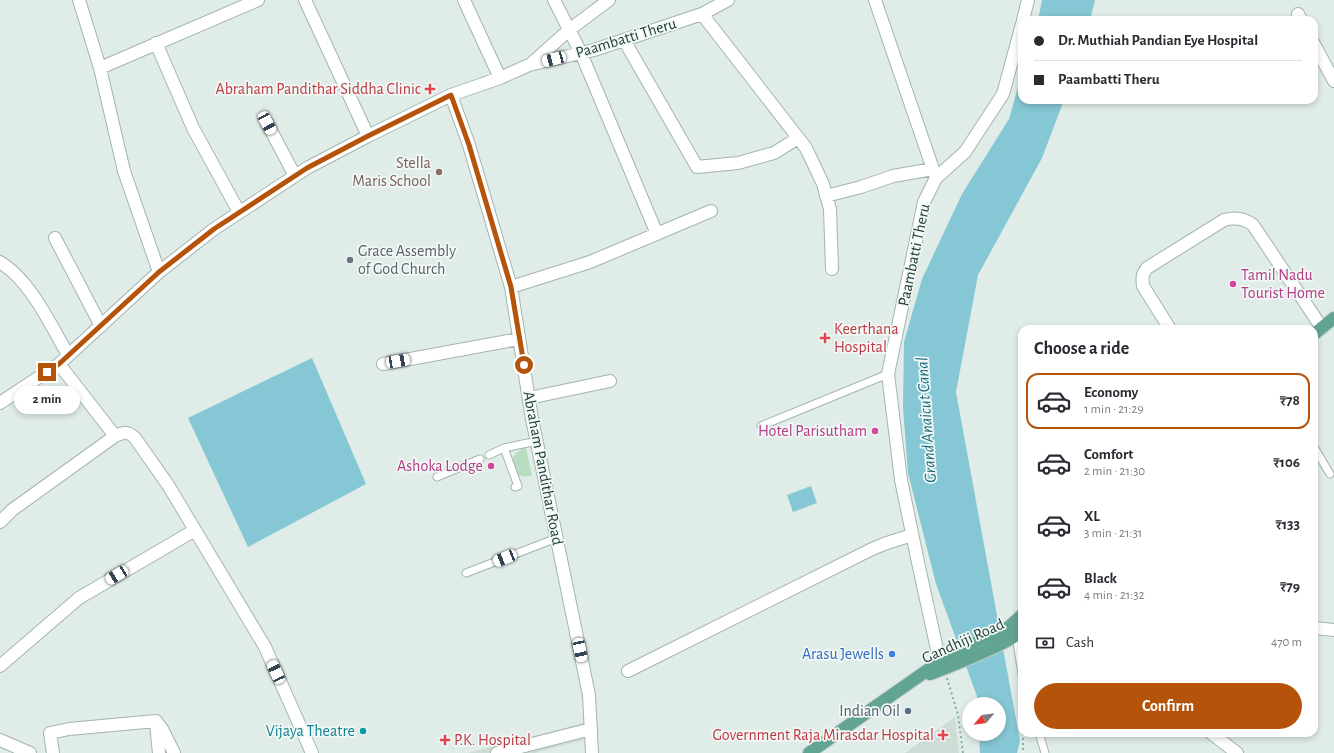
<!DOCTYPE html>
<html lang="en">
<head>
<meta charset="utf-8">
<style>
	:root { --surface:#fff; --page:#f7f7f7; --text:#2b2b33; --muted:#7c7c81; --line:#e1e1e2; --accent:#b45309 }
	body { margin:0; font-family:"Alegreya Sans",sans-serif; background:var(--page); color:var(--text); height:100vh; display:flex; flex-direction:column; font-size:15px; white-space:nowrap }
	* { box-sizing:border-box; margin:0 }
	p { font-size:13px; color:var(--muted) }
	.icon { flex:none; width:22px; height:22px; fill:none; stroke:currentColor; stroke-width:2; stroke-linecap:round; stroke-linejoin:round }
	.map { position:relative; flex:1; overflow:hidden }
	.details { position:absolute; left:1018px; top:325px; width:300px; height:412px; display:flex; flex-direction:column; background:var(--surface); border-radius:12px; box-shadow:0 2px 6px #0003 }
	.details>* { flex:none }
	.top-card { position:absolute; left:1018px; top:16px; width:300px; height:88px; border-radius:12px; box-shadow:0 2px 6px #0003; display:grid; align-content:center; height:88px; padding:0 16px; background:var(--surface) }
	.needle { width:26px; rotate:241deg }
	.controls { position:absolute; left:962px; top:697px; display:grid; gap:8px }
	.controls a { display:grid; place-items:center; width:44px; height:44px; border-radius:50%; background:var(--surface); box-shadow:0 2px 6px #0003; font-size:20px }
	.end { position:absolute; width:18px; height:18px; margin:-9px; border:5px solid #b45309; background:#fff; box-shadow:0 0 0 2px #fff }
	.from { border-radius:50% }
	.bubble { position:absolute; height:28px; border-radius:14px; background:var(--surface); box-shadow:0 2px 6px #0003; font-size:13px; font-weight:700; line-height:28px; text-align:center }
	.car { position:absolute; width:12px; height:24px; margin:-12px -6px; border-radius:5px; box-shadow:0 0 3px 1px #0007; background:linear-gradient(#fff 24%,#345 0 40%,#fff 0 76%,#345 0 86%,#fff 0) }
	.top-card b { display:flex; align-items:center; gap:14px; height:38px; font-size:15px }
	.top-card b+b { border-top:1px solid var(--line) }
	.top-card i { width:10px; height:10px; background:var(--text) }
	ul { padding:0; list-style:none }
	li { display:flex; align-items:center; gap:12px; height:56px; margin:0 8px 6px; padding:0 8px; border:2px solid transparent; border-radius:12px }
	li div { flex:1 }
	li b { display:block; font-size:15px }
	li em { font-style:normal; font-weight:700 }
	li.current { border-color:var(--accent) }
	li>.icon { width:36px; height:36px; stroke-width:1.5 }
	h2 { padding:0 16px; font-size:18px; line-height:48px }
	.pay { display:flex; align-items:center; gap:10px; height:44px; padding:0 16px; font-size:15px }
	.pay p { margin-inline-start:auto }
	.button { display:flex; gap:8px; margin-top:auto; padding:8px 16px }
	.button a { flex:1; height:46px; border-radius:24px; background:var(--accent); color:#fff; font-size:16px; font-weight:700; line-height:46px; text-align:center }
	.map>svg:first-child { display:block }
	.built { fill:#cedcd6 }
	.green { fill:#b8dec2 }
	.water { fill:#85c7d4 }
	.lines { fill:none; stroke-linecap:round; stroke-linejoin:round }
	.service-casing { stroke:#a3b4ae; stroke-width:9 }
	.minor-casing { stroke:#a3b4ae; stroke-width:14 }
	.tertiary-casing { stroke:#a3b4ae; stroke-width:14 }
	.secondary-casing { stroke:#9eb8af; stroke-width:14 }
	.primary-casing { stroke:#c1c9c6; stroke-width:14 }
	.path { stroke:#7fb1a2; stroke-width:2; stroke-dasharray:2 3; stroke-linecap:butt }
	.service { stroke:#fff; stroke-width:7 }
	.minor { stroke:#fff; stroke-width:12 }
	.tertiary { stroke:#fff; stroke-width:12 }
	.secondary { stroke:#fff; stroke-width:12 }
	.primary { stroke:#62a493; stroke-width:12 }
	.route { stroke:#b45309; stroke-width:5 }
	.health-dot { fill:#e0444e; stroke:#f1f8f5; stroke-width:1.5 }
	.education-dot { fill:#8d6e63; stroke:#f1f8f5; stroke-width:1.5 }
	.worship-dot { fill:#6b7280; stroke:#f1f8f5; stroke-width:1.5 }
	.hotel-dot { fill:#d1479c; stroke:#f1f8f5; stroke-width:1.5 }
	.shop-dot { fill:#3f7fe0; stroke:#f1f8f5; stroke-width:1.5 }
	.service-dot { fill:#5c6f8a; stroke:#f1f8f5; stroke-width:1.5 }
	.culture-dot { fill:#0f9aa8; stroke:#f1f8f5; stroke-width:1.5 }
	.labels { text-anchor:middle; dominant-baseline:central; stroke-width:3.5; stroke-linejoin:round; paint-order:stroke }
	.street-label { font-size:16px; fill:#203d35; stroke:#f1f8f5 }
	.health-label { font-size:16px; fill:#be3a42; stroke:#f1f8f5; text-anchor:end }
	.education-label { font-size:16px; fill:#785e54; stroke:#f1f8f5; text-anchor:end }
	.worship-label { font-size:16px; fill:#5b616d; stroke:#f1f8f5; text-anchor:start }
	.hotel-label { font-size:16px; fill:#b23c85; stroke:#f1f8f5; text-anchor:end }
	.shop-label { font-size:16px; fill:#366cbe; stroke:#f1f8f5; text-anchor:end }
	.service-label { font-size:16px; fill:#4e5e75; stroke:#f1f8f5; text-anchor:end }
	.culture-label { font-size:16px; fill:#0d838f; stroke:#f1f8f5; text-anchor:end }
	.water-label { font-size:17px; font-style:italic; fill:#176a7c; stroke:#f1f8f5 }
</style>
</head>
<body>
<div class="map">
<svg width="1334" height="753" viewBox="0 0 1334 753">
	<rect width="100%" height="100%" fill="#e0ece7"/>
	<path class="built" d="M955 717 959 753H905Z
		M584 723V740L535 753H468Z"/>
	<path class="green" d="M526 448 532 476C528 476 523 477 519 475 505 468 512 451 526 448Z"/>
	<path class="water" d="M1042 0H1095L1090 20H1038Z
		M1022 73V100H1064L1042 158 978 275 956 392 1020 741 1017 753H980L979 734H999V704H978V699L936 584 908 473 903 407 904 342 922 279 962 194 1009 119Z
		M312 358 366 484 248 547 188 418Z
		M811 486 817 503 793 512 787 495Z"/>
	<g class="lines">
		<defs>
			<path id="service" d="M761 426 888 374
				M1314 447 1330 474
				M489 455 504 448
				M437 477 480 459
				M515 487 518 486 504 448 537 441
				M466 573 557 538
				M1016 636 1022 674
				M1039 733 1045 753"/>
			<path id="minor" d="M79 0 100 68 124 171 159 272
				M305 0 368 136
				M464 0 500 78
				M554 0 581 53 657 234
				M875 0 936 178
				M702 14 806 148 823 184 830 209 832 269
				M1298 14 1301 20
				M624 40 697 167 738 163 774 153 798 138
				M156 43 193 128 239 212
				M1314 44 1334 81
				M532 63 569 30 609 0
				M100 68 258 0
				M451 95 469 145 511 287 532 419 589 695 592 753
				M267 123 295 176
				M826 196 861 187 893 176 933 169
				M55 238 101 326
				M0 262C31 281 50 324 68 355
				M511 287 590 262 711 211
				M1170 329 1143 286C1142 278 1142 274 1147 268L1224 220C1235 217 1244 218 1253 225L1322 328
				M59 364 115 436C124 432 128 431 135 438L168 485 265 647 312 753
				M383 364 519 339
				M529 398 610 381
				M0 403 59 364 159 272 214 229 307 168 368 136 451 95 500 78 529 65 594 50 702 14 728 0
				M0 522 12 510 115 436
				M1314 628 1334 630
				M0 666 79 598 195 530
				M628 671 870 550 884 544 912 535
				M156 724 159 753
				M0 740 30 753
				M53 753 50 733 69 729 156 721 162 729 174 753
				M497 753 591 729"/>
			<path id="tertiary" d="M1023 20 1028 0
				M938 654 919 567 901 480 888 374 924 202 936 178 965 152 1003 94 1022 24"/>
			<path id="secondary" d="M1211 733 1237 753"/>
			<path id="primary" d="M1314 334 1334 318
				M930 674C949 667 968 659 986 651 999 645 1011 640 1022 631
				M809 753 952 653 1009 627 1022 615"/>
		</defs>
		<use href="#service" class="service-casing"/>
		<use href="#minor" class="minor-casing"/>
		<use href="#tertiary" class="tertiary-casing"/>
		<use href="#secondary" class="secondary-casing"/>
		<use href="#primary" class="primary-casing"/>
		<path class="path" d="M947 678 958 715 963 753
			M1019 681 1022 722
			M1023 733V753"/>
		<use href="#service" class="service"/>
		<use href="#minor" class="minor"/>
		<use href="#tertiary" class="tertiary"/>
		<use href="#secondary" class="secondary"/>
		<use href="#primary" class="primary"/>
	</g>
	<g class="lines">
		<path class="route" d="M47 372 59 364 159 272 214 229 307 168 368 136 451 95 469 145 511 287 524 365"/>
	</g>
	<g class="health-dot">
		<path d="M428 83h4v4h4v4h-4v4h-4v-4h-4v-4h4z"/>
		<path d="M823 332h4v4h4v4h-4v4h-4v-4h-4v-4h4z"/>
		<path d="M941 729h4v4h4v4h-4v4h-4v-4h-4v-4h4z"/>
		<path d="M443 734h4v4h4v4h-4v4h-4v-4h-4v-4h4z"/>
	</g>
	<circle class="education-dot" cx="439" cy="172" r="4"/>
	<circle class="worship-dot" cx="350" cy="260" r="4"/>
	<g class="hotel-dot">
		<circle cx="1233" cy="284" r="4"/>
		<circle cx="875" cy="431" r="4"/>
		<circle cx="491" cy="466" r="4"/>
	</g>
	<circle class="shop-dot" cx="892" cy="654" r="4"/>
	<circle class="service-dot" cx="908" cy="711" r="4"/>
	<circle class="culture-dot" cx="363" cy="731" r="4"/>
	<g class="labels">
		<g class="street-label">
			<text transform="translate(626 38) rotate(-17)">Paambatti Theru</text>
			<text transform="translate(914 255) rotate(-78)">Paambatti Theru</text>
			<text transform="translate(543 468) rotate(79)">Abraham Pandithar Road</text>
			<text transform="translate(963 641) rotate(-24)">Gandhiji Road</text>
		</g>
		<g class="health-label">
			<text x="421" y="89">Abraham Pandithar Siddha Clinic</text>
			<text x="834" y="329" text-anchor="start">Keerthana<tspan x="834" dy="18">Hospital</tspan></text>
			<text x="934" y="735">Government Raja Mirasdar Hospital</text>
			<text x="454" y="740" text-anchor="start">P.K. Hospital</text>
		</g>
		<g class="education-label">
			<text x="431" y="163">Stella<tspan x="431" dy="18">Maris School</tspan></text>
		</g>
		<g class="worship-label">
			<text x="358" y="251">Grace Assembly<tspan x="358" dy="18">of God Church</tspan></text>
		</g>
		<g class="hotel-label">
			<text x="1241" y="275" text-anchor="start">Tamil Nadu<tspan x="1241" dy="18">Tourist Home</tspan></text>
			<text x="867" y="431">Hotel Parisutham</text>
			<text x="483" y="466">Ashoka Lodge</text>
		</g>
		<g class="shop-label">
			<text x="884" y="654">Arasu Jewells</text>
		</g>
		<g class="service-label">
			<text x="900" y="711">Indian Oil</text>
		</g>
		<g class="culture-label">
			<text x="355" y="731">Vijaya Theatre</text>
		</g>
		<g class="water-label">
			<text transform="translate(926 420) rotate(-94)">Grand Anaicut Canal</text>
		</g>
	</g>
</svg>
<div class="controls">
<a><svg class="needle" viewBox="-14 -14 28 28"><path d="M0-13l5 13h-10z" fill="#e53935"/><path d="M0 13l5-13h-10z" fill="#7c7c81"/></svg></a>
</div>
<i class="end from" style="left:524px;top:365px"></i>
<i class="end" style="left:47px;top:372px"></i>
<div class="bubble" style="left:14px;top:386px;width:66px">2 min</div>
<i class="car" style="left:554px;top:59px;rotate:255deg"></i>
<i class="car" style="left:267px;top:123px;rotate:152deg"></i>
<i class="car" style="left:398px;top:361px;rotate:80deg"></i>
<i class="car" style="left:505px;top:558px;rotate:248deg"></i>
<i class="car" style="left:117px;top:575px;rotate:239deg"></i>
<i class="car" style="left:580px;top:650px;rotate:168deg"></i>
<i class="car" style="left:276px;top:672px;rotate:335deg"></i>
<div class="top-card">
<b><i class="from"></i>Dr. Muthiah Pandian Eye Hospital</b>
<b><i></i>Paambatti Theru</b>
</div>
<section class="details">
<h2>Choose a ride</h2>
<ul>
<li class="current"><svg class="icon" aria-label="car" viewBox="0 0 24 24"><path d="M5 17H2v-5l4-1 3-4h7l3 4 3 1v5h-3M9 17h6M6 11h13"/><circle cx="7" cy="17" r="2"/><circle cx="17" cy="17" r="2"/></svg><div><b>Economy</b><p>1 min · 21:29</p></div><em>₹78</em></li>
<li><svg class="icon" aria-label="car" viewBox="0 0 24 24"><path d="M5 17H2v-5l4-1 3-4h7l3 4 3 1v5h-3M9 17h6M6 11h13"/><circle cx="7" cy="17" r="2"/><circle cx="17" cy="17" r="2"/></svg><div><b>Comfort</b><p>2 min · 21:30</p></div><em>₹106</em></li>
<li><svg class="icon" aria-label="car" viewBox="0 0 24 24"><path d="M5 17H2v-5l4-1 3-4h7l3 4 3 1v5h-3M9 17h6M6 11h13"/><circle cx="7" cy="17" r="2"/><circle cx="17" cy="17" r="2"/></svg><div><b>XL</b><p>3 min · 21:31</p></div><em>₹133</em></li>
<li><svg class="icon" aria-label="car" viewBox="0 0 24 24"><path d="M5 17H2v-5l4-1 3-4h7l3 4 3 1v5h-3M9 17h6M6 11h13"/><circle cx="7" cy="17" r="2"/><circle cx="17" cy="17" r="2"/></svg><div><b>Black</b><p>4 min · 21:32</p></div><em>₹79</em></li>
</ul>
<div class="pay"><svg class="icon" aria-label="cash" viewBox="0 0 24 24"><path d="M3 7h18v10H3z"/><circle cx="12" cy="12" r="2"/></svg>Cash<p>470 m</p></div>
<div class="button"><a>Confirm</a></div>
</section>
</div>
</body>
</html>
